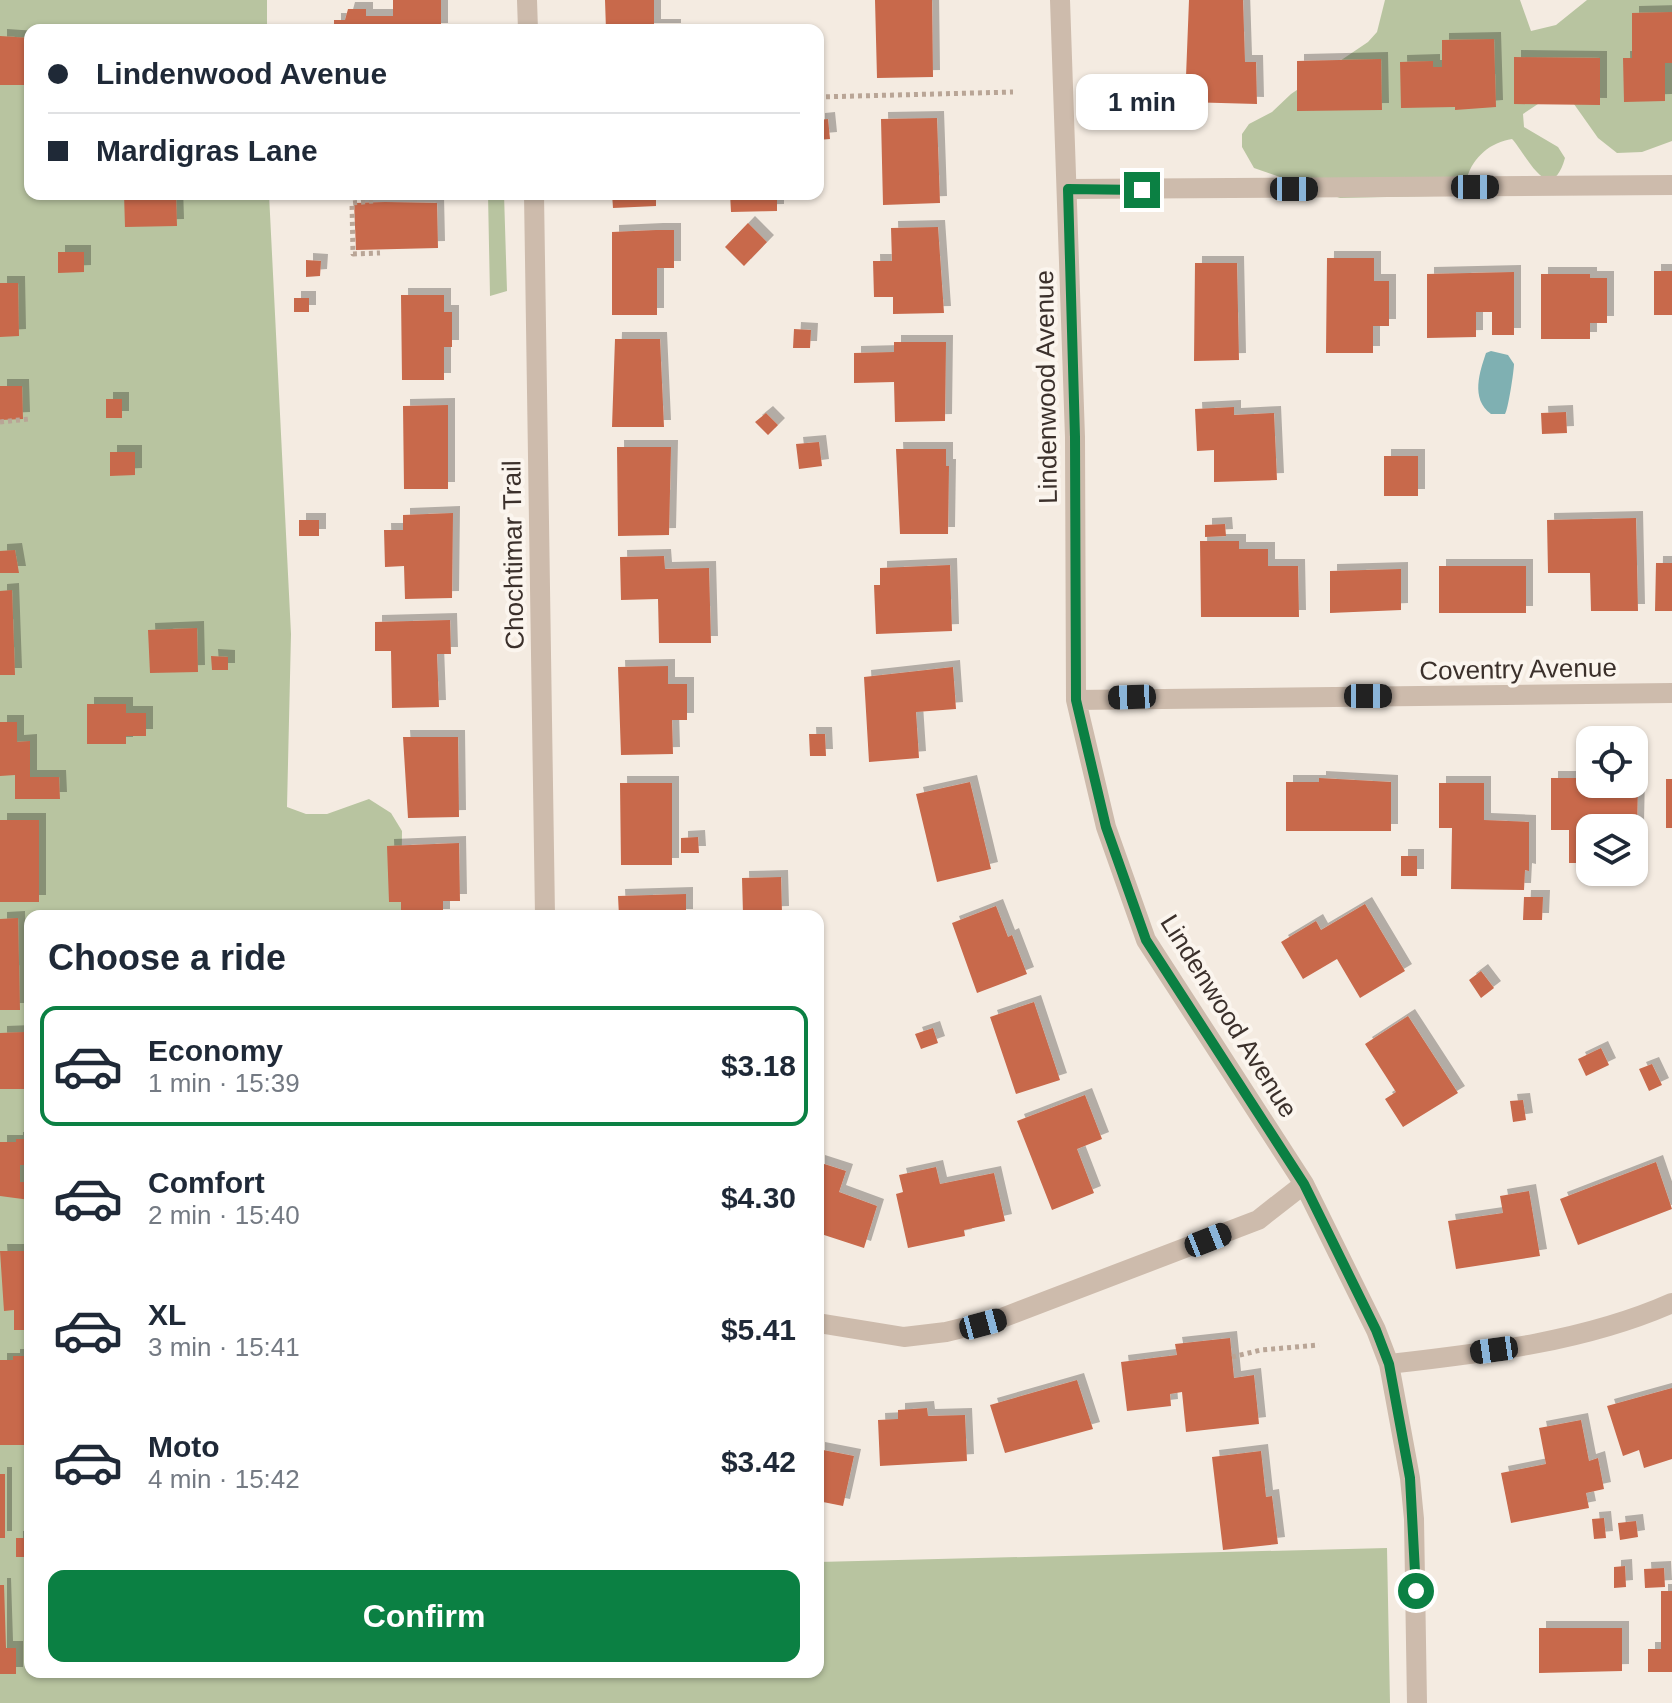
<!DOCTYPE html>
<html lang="en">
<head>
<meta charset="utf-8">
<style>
	:root { --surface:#fff; --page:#f6f6f7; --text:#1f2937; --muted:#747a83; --line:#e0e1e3; --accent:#0b8043 }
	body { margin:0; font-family:Helvetica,sans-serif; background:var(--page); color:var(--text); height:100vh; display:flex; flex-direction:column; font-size:30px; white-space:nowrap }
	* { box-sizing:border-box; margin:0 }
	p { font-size:26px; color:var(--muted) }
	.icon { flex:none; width:44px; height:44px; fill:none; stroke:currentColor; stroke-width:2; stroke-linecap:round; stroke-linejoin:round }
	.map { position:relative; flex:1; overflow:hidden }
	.drawer { position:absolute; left:24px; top:910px; width:800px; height:768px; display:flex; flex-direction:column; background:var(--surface); border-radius:16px; box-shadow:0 2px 6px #0004 }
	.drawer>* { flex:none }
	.hud { position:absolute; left:24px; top:24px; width:800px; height:176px; border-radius:16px; box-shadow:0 2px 6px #0004; display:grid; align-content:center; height:176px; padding:0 24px; background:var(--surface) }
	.fabs { position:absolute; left:1576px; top:726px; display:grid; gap:16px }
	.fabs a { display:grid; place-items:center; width:72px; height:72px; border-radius:16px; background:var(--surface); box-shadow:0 2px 6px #0004; font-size:40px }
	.end { position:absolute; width:36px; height:36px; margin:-18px; border:10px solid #0b8043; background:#fff; box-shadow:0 0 0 4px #fff }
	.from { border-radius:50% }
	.bubble { position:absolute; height:56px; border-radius:16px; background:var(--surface); box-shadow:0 2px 6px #0004; font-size:26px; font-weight:600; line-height:56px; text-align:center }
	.car { position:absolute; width:24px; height:48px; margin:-24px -12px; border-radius:10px; box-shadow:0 0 6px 2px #0007; background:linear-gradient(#222 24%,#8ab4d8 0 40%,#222 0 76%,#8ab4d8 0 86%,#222 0) }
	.hud b { display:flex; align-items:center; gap:28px; height:76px; font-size:30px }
	.hud b+b { border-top:2px solid var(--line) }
	.hud i { width:20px; height:20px; background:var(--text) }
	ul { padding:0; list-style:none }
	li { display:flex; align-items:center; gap:24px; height:120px; margin:0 16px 12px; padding:0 8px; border:4px solid transparent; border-radius:16px }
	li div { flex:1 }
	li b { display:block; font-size:30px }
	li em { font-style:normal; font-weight:600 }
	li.selected { border-color:var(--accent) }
	li>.icon { width:72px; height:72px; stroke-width:1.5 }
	h2 { padding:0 24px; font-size:36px; line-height:96px }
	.cta { display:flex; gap:16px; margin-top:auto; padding:16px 24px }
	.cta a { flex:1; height:92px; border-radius:16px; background:var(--accent); color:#fff; font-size:32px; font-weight:600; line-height:92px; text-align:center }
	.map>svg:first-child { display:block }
	.green { fill:#b8c4a0 }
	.water { fill:#7fb0b2 }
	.building { fill:#c8694b; filter:url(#shadow) }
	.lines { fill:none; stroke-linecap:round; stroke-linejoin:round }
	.path { stroke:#b9a596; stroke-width:5; stroke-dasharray:4 4; stroke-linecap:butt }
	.minor { stroke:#cdbbac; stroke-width:20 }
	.route { stroke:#0b8043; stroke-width:10 }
	.labels { text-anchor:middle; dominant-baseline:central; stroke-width:8; stroke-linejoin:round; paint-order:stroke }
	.street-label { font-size:26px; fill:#3b302b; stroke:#fbf5ee }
</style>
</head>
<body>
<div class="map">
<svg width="1672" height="1703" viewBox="0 0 1672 1703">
	<defs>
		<filter id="shadow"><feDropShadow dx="7" dy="-7" stdDeviation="0" flood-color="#0004"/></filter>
	</defs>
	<rect width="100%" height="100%" fill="#f4ebe1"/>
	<path class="green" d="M0 0H267V30H30V194H269L291 634 287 807 306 814H327L369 799 391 813 402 831 401 916H30V1672H818V1562L1387 1548 1390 1703H0Z
		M1385 0H1520L1531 31 1556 25 1587 0H1672V141L1642 152 1617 153 1598 138 1569 97 1544 100 1523 114 1524 127 1558 147 1565 158C1550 210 1525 152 1512 139 1491 142 1473 157 1467 178L1434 196 1340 198 1254 168 1242 147V134L1249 124 1272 112 1291 94 1368 42 1377 32Z
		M488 194H504L507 291 490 296Z"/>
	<path class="water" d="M1491 351 1508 355 1514 364C1514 371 1508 410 1505 414H1491C1470 399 1480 371 1486 353Z"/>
	<path class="building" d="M393 0H441V30H334V20H345L348 9H366V16H393Z
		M605 0H654V26H674V30H606Z
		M875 0H932L933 77 877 78Z
		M1189 0H1243L1245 62H1256L1257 104 1185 102Z
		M1672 12V63H1665V101L1624 102 1623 58H1632V13Z
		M0 36 30 38V85H0Z
		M1494 39 1496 107 1455 110V107L1401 108 1400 62 1433 61V67H1442V40Z
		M1514 57 1600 58V105L1514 104Z
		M1381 59 1382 110 1297 111V61Z
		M937 118 940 203 883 205 881 119Z
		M828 119 830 139 818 140V120Z
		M124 194H176L177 226 125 227Z
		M612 194H656V206L613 208Z
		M730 194H777V211L731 212Z
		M385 202 437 203 438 248 356 250 354 203Z
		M748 223 767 242 744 266 725 247Z
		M938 227 944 313 893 314V297H874L873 261H892L891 228Z
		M656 230H674V268H657V315H612V232Z
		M58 252H84V272L58 273Z
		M1327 258H1374V281H1389V326H1373V353H1326Z
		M306 260 321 261 320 276 306 277Z
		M1195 263H1237L1239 360 1194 361Z
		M1654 271H1672V315H1654Z
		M1514 272V335H1492V312H1476V337L1427 338V274Z
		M1541 274H1590V278H1607V323H1590V339H1541Z
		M0 283H18L19 336 0 337Z
		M401 295H444V312H452V347H444V380H402Z
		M294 298H309V312H294Z
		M794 329 811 330 810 348H793Z
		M615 339H660L664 427H612Z
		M894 342H946L945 421 895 422 894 382 854 383V353L894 352Z
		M0 386H22L23 419 0 420Z
		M106 399H122V418H106Z
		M448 405V489H404L403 406Z
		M1234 407V415L1274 413 1277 480 1214 482V450L1197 451 1195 409Z
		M1566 412 1567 433 1542 434 1541 413Z
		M766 413 778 425 768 435 755 422Z
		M819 442 822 466 799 469 796 444Z
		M617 447H671L669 535 618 536Z
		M896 449H946V466H949L948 534H900Z
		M110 452H135V475L110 476Z
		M1384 456H1418V496H1384Z
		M453 513 452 598 405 599 404 566 385 567 384 530H403V515Z
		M1636 518 1638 611H1591L1590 573H1548L1547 520Z
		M299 520H319V536H299Z
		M1225 524 1226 536 1205 537V525Z
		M1200 541H1239V549H1268V566H1298L1299 617H1201Z
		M15 550 19 573H0V551Z
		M664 556 665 569 709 568 711 643H659L658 599 621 600 620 557Z
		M1656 563H1672V611H1655Z
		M950 565 952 631 876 634 874 585H880V568Z
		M1439 566H1526V613H1439Z
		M1401 569V610L1330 613V571Z
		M12 590 15 675H0V591Z
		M450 620 451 654H437L439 707 392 708 391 651H375V622Z
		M197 628 198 672 150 673 148 630Z
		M211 656 228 657V670H212Z
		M668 666V684H687V720H672L673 754 621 755 618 667Z
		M953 667 956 709 916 712 919 758 869 762 864 677Z
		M87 704H126V713H146V736H126V744H87Z
		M0 722H17V742L30 741V777H59L60 799H15V775L0 776Z
		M809 734H825L826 756H810Z
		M403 737H458L459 817 408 818Z
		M1319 778 1391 782V831H1286V782H1319Z
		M1551 778H1590V784H1634L1638 781 1637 830 1590 828V863H1569V830H1551Z
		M1666 779H1672V828H1666Z
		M970 782 991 869 937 882 916 794Z
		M620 783H672V865H621Z
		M1439 783H1484V820L1529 822V871L1525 870 1524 890 1451 889 1452 828H1439Z
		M0 820H39V902H0Z
		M698 837 699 853H681V838Z
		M459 843 460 901H443V916H401V902H389L387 846Z
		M1401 856H1417V876H1401Z
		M781 877 782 913 743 914 742 878Z
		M686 894V916H619L618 896Z
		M1524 897H1543L1542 920H1523Z
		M1365 904 1405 971 1360 998 1337 959 1303 979 1281 942 1316 921 1321 930Z
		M996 906 1008 937 1012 935 1027 974 977 993 952 923Z
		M18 918 20 1010H0V919Z
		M1481 971 1494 988 1481 998 1469 980Z
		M1034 1002 1060 1080 1016 1094 990 1017Z
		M1408 1016 1458 1093 1403 1127 1385 1099 1396 1092 1365 1044Z
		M933 1028 938 1043 921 1049 915 1034Z
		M25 1032 27 1089H0V1033Z
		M1601 1048 1609 1065 1586 1076 1578 1059Z
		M1652 1064 1662 1085 1649 1091 1639 1069Z
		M1085 1095 1102 1139 1077 1149 1094 1193 1052 1210 1017 1121Z
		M1523 1100 1526 1120 1513 1122 1510 1101Z
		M16 1139H30V1165H20V1182H30V1200L0 1196V1142H16Z
		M818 1162 846 1171 839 1192 877 1206 864 1248 818 1233Z
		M1656 1162 1672 1209 1578 1245 1560 1199Z
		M936 1167 940 1184 994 1173 1005 1221 964 1230 965 1236 908 1248 896 1194 903 1192 899 1175Z
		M1529 1191 1540 1256 1456 1269 1448 1221 1503 1213 1500 1196Z
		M0 1251H30V1330H14V1310L4 1311Z
		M1230 1338 1234 1378 1254 1375 1259 1424 1186 1432 1182 1392 1170 1394 1171 1406 1127 1411 1121 1362 1177 1355 1175 1344Z
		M13 1356H30V1445H0V1360H13Z
		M1077 1380 1093 1429 1005 1453 990 1405Z
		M1672 1388V1459L1644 1468 1639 1450 1623 1456 1607 1406Z
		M927 1408 928 1416 965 1415 967 1461 880 1466 878 1420 898 1419V1410Z
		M1581 1420 1589 1461 1598 1458 1604 1489 1586 1493 1589 1508 1511 1523 1501 1473 1546 1464 1539 1428Z
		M818 1449 854 1456 843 1506 818 1501Z
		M1261 1451 1266 1497 1272 1496 1278 1544 1223 1550 1212 1457Z
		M0 1474H5V1538H0Z
		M1604 1518 1606 1538 1594 1539 1592 1519Z
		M1636 1521 1638 1537 1620 1540 1618 1523Z
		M16 1538H30V1557H16Z
		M1625 1566 1626 1587 1614 1588V1567Z
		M1664 1568 1665 1587 1645 1588 1644 1569Z
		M0 1585H4L6 1648H16V1674H0Z
		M1661 1591H1672V1672H1648V1649H1661Z
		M1539 1628H1622V1671L1539 1673Z"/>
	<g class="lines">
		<path class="path" d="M818 97 1013 92
			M415 194V197
			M373 201 352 203 353 254 380 253
			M0 422 29 419
			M1232 1357 1261 1350 1319 1345"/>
		<path class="minor" d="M527 0 528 30
			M1060 0 1075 437 1076 700 1106 827 1146 940 1304 1184 1376 1330 1389 1364 1410 1478 1414 1519 1417 1703
			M1068 189 1672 185
			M534 194 545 916
			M1076 700 1672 693
			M818 1323 904 1337 946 1332 999 1319 1258 1220 1304 1184
			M1389 1364C1484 1353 1584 1342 1672 1303"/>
	</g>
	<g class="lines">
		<path class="route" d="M1142 190 1068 189 1075 437 1076 700 1106 827 1146 940 1304 1184 1376 1330 1389 1364 1410 1478 1416 1591"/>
	</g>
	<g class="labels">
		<g class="street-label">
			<text transform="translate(1046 387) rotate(-91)">Lindenwood Avenue</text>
			<text transform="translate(513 555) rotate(-91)">Chochtimar Trail</text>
			<text transform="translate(1518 669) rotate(-1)">Coventry Avenue</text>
			<text transform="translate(1229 1016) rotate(58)">Lindenwood Avenue</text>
		</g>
	</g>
</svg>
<div class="fabs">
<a><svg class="icon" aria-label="locate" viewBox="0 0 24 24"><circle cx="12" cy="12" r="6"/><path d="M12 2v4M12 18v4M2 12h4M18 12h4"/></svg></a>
<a><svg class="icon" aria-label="layers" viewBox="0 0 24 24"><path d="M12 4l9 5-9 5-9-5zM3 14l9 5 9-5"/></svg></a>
</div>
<i class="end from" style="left:1416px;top:1591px"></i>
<i class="end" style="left:1142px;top:190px"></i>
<div class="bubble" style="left:1076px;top:74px;width:132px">1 min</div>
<i class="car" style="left:1475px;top:187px;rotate:90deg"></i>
<i class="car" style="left:1294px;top:189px;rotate:90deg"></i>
<i class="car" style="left:1368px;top:696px;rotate:90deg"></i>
<i class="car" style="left:1132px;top:697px;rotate:268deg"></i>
<i class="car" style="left:1208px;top:1240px;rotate:68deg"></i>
<i class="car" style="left:983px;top:1324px;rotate:75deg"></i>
<i class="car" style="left:1494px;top:1350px;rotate:262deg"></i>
<div class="hud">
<b><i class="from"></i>Lindenwood Avenue</b>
<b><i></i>Mardigras Lane</b>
</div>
<section class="drawer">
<h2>Choose a ride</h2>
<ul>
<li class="selected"><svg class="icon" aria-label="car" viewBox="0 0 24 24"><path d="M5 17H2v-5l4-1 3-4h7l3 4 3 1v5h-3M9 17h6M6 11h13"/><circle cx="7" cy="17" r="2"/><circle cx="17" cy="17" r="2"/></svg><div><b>Economy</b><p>1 min · 15:39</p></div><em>$3.18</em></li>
<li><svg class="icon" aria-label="car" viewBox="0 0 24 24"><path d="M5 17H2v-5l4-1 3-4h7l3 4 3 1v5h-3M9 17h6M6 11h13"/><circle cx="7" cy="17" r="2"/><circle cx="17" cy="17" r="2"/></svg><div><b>Comfort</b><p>2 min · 15:40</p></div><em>$4.30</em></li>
<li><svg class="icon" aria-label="car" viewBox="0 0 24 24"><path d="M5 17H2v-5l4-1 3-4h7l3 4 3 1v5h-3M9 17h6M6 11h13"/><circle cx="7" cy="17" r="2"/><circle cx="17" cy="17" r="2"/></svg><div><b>XL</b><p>3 min · 15:41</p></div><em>$5.41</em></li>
<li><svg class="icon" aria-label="car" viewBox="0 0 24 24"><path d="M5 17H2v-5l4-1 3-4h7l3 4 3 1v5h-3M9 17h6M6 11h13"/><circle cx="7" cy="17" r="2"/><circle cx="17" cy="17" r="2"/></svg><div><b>Moto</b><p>4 min · 15:42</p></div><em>$3.42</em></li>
</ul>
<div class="cta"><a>Confirm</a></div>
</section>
</div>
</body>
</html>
